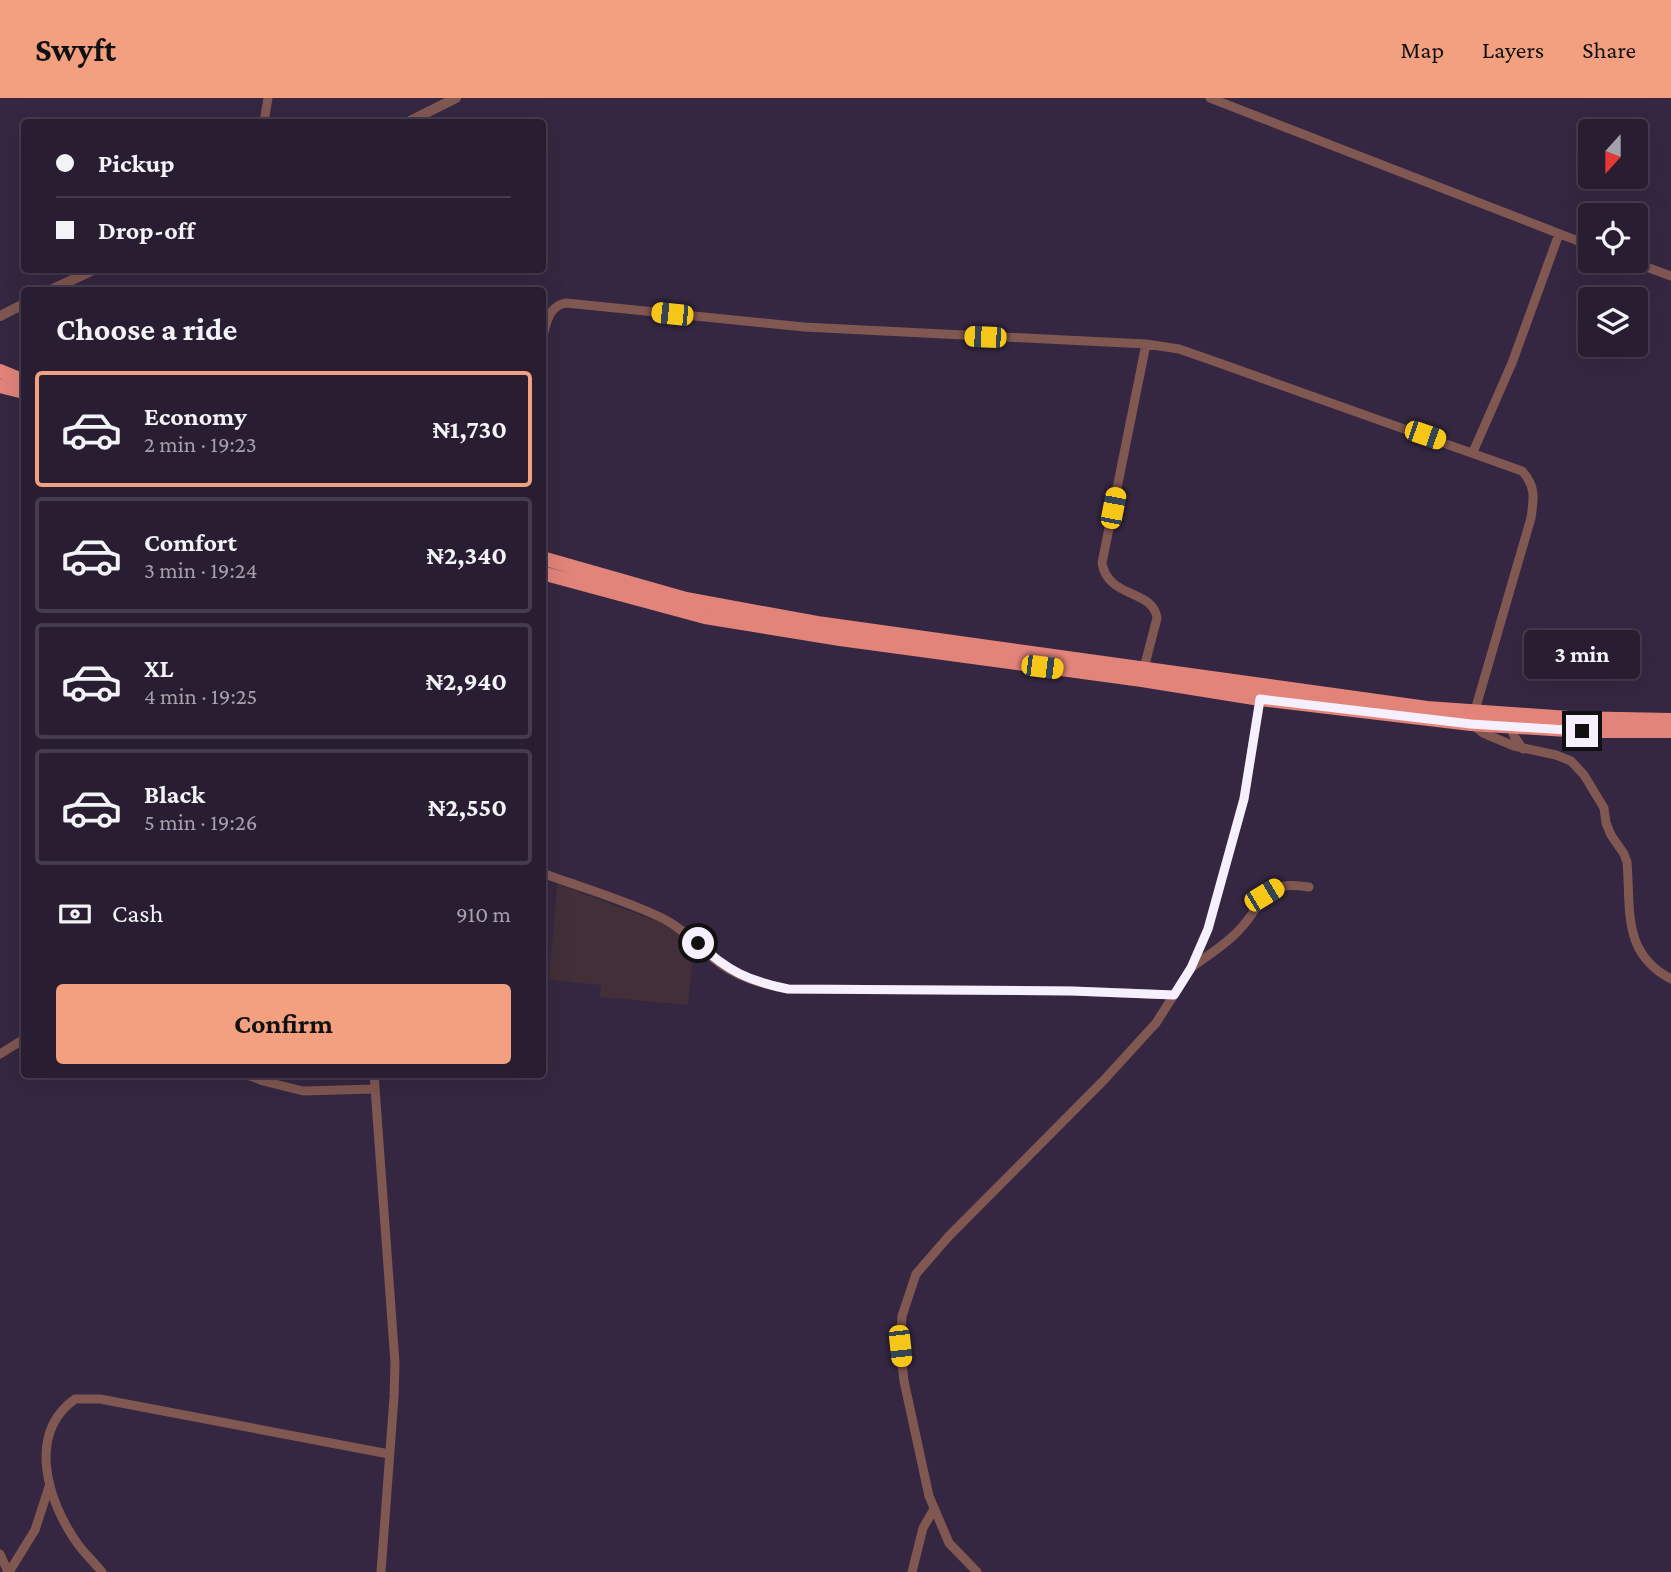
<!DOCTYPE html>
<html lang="en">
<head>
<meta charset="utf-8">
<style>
	:root { --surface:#281d31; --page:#342a3d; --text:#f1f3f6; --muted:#a5a2ab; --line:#443b4d; --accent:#f2a080 }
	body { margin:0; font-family:"Crimson Pro",serif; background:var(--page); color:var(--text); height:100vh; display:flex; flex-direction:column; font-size:26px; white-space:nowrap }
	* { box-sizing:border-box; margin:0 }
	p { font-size:23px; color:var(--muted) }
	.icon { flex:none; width:38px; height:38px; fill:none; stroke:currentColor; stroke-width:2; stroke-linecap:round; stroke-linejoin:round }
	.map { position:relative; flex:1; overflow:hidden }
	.side { position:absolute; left:21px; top:189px; width:525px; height:791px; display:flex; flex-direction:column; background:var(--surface); border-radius:7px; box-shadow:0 7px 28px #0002,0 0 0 2px var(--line) }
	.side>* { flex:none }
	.banner { position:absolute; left:21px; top:21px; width:525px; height:154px; border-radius:7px; box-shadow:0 7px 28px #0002,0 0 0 2px var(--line); display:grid; align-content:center; height:154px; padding:0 35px; background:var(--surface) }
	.needle { width:46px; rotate:201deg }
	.buttons { position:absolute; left:1578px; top:21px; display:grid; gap:14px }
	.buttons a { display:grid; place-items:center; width:70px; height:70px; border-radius:7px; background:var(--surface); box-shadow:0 7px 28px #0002,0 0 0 2px var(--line); font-size:35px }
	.end { position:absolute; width:32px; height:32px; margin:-16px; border:9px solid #f6effd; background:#111; box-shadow:0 0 0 4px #111 }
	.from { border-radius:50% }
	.bubble { position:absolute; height:49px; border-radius:7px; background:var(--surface); box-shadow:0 7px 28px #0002,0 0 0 2px var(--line); font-size:23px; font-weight:700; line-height:49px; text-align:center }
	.car { position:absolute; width:21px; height:42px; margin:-21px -10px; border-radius:9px; box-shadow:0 0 5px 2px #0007; background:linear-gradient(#f5c518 24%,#345 0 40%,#f5c518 0 76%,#345 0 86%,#f5c518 0) }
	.banner b { display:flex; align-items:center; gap:24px; height:66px; font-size:26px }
	.banner b+b { border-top:2px solid var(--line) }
	.banner i { width:18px; height:18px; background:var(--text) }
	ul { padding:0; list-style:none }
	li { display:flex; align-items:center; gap:21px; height:116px; margin:0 14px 10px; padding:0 21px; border:4px solid var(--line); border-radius:7px }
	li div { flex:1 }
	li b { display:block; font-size:26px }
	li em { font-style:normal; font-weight:700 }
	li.active { border-color:var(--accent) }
	li>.icon { width:63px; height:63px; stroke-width:1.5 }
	h2 { padding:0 35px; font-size:32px; line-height:84px }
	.pay { display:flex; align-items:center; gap:18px; height:77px; padding:0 35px; font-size:26px }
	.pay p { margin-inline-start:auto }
	.button { display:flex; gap:14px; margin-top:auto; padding:14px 35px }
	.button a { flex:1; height:80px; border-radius:7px; background:var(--accent); color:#111; font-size:28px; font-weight:700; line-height:80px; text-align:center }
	header { display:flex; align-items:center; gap:42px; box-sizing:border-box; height:98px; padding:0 35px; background:var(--accent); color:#111 }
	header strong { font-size:33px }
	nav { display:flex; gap:38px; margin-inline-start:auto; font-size:24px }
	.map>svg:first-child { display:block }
	.medical { fill:#422f37 }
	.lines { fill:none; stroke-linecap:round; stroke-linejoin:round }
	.minor { stroke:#815752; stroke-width:9 }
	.tertiary { stroke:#815752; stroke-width:10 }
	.trunk { stroke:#e2847a; stroke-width:14 }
	.route { stroke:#f6effd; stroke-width:9 }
</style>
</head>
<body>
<header>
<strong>Swyft</strong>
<nav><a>Map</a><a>Layers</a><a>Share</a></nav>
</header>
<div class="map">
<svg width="1671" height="1474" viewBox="0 0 1671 1474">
	<rect width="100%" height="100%" fill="#352741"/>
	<path class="medical" d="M557 786 665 826 694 848 688 907 600 899 601 887 549 882Z"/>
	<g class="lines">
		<path class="minor" d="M1210 0 1591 148
			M264 24 268 0
			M1630 163 1671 178
			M542 241C547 225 548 208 566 205L804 229 1146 246 1179 251 1205 260 1522 373C1536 388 1534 400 1531 420L1471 626 1483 635 1514 648 1556 657 1571 663 1584 677 1604 710 1606 725 1611 737 1624 756 1627 764C1631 813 1622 855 1671 881
			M1473 354 1512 265 1559 136
			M1144 570 1157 520C1153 491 1108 501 1102 465L1146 246
			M1511 629 1514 638 1523 651
			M542 775C580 789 629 803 664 821 683 831 698 847 714 861 736 879 761 886 788 891L1072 893 1174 897
			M1192 869C1208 857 1227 846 1240 831 1266 804 1259 781 1309 789
			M0 956 24 941
			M245 976 263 983 303 993 375 991
			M374 976 395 1265 394 1299 381 1474
			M0 1456 8 1474
			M9 1474 35 1432 49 1389
			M102 1474C94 1464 84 1455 77 1445 48 1404 26 1336 75 1301H100L389 1356
			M912 1474 923 1430 934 1411
			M977 1474 949 1445 929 1398 904 1283 900 1248 902 1218 916 1176 949 1138 1103 983 1156 925 1191 870 1208 831 1244 700 1261 597"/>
		<path class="tertiary" d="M408 24 456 0
			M51 192 93 172
			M0 218 24 206"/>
		<path class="trunk" d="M0 273 24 283
			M0 288 24 294
			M542 460 686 501 817 525 1427 610 1569 620 1671 622
			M542 475 705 519 840 541 1142 582 1260 601 1471 626 1582 633H1671"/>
	</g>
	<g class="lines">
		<path class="route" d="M698 845C727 873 749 883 788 891L1072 893 1174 897 1191 870 1208 831 1244 701 1260 601 1471 626 1582 633"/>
	</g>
</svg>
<div class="buttons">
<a><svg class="needle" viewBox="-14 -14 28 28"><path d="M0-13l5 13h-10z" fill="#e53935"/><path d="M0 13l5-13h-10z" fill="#a5a2ab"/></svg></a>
<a><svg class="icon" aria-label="locate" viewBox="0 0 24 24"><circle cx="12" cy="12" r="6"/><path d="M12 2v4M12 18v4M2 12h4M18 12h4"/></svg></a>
<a><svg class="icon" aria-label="layers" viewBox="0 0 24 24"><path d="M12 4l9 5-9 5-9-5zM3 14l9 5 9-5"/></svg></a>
</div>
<i class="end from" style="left:698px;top:845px"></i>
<i class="end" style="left:1582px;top:633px"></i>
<div class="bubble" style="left:1524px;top:532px;width:116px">3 min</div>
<i class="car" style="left:672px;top:216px;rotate:276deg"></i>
<i class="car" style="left:985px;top:239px;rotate:272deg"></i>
<i class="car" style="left:1425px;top:337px;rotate:109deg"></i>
<i class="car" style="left:1113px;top:410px;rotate:11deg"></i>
<i class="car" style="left:1042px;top:569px;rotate:97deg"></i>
<i class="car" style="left:1264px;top:797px;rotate:59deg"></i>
<i class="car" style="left:900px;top:1248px;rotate:174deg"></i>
<div class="banner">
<b><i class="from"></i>Pickup</b>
<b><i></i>Drop-off</b>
</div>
<section class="side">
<h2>Choose a ride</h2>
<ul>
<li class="active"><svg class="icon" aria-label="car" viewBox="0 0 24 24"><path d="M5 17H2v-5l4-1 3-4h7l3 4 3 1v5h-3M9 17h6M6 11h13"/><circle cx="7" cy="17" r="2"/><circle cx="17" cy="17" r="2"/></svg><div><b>Economy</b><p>2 min · 19:23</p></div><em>₦1,730</em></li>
<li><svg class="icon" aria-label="car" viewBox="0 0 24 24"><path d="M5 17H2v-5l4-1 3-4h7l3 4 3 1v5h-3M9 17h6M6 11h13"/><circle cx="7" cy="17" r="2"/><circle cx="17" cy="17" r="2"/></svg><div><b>Comfort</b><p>3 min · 19:24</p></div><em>₦2,340</em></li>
<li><svg class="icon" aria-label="car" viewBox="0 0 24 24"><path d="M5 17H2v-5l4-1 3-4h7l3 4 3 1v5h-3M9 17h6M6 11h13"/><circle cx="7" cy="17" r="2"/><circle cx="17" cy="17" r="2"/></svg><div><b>XL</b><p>4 min · 19:25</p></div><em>₦2,940</em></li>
<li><svg class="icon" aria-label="car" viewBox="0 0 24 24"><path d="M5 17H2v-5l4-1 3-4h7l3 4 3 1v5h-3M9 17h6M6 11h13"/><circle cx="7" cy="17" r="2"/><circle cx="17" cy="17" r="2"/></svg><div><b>Black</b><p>5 min · 19:26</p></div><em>₦2,550</em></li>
</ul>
<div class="pay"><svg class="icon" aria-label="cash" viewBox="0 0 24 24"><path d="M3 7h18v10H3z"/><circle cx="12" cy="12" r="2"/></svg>Cash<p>910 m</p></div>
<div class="button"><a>Confirm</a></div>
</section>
</div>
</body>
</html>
